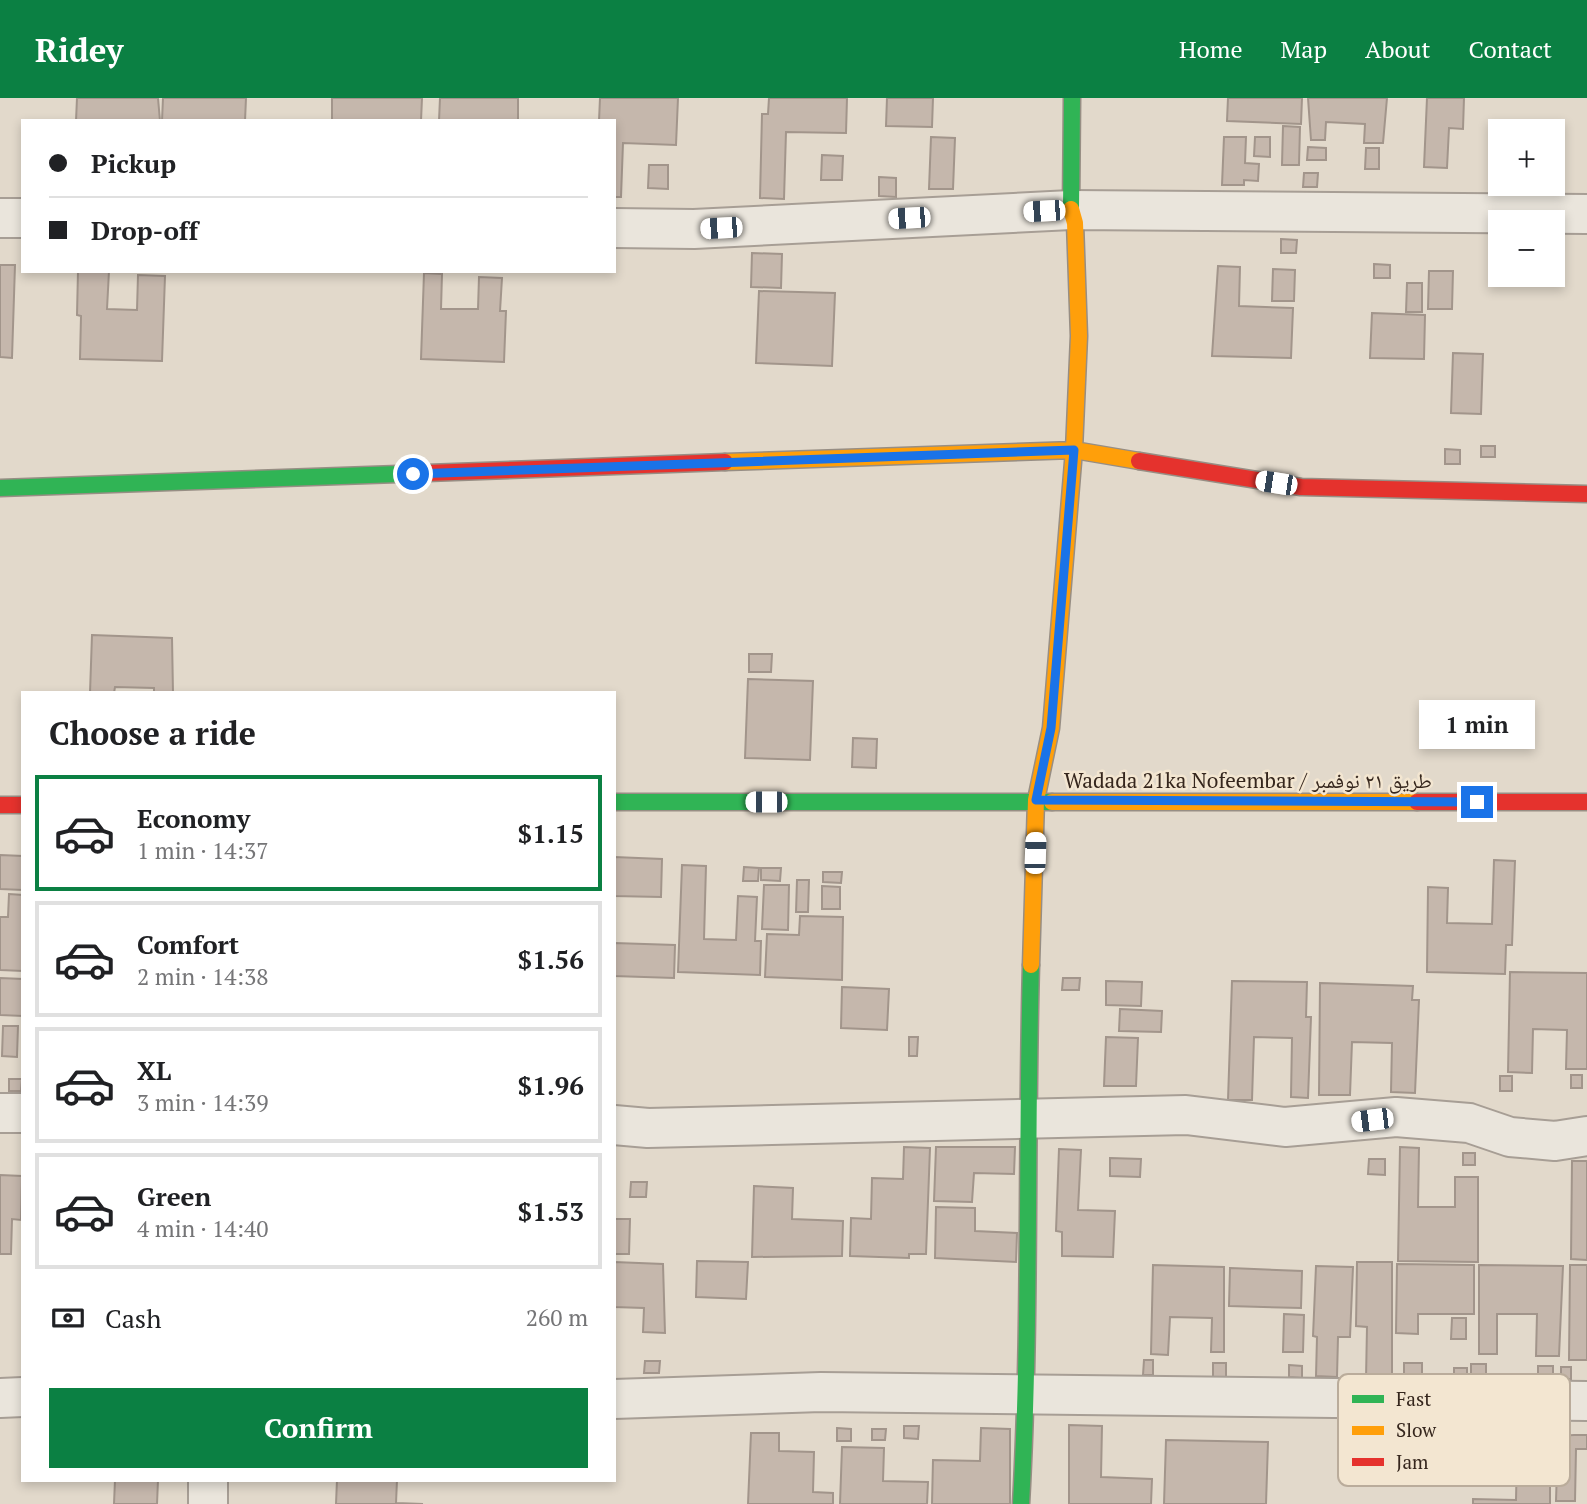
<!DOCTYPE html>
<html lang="en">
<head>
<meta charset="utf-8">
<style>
	:root { --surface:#fff; --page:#f2f2f2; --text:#202124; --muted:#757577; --line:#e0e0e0; --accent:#0b8043 }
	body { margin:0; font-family:"PT Serif","Noto Naskh Arabic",serif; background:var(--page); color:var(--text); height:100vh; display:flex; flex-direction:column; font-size:26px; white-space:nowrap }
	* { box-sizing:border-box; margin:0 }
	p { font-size:23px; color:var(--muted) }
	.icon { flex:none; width:38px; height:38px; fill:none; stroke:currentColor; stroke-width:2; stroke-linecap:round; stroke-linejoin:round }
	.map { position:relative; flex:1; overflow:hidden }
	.side { position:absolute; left:21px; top:593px; width:595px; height:791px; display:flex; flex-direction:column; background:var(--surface); border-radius:0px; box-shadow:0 4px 10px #0003 }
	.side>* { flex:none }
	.top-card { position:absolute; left:21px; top:21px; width:595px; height:154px; border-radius:0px; box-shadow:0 4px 10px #0003; display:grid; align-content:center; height:154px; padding:0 28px; background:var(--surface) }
	.buttons { position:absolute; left:1488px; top:21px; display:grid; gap:14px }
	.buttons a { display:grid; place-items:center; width:77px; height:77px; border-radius:0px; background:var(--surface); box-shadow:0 4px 10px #0003; font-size:35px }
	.end { position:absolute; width:32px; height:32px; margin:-16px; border:9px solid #1a73e8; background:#fff; box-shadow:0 0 0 4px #fff }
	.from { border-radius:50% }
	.bubble { position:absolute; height:49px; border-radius:0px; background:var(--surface); box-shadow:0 4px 10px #0003; font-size:23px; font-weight:700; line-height:49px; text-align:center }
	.car { position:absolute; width:21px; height:42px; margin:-21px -10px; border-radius:9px; box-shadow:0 0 5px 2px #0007; background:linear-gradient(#fff 24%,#345 0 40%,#fff 0 76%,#345 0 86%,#fff 0) }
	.top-card b { display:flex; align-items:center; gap:24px; height:66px; font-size:26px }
	.top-card b+b { border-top:2px solid var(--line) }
	.top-card i { width:18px; height:18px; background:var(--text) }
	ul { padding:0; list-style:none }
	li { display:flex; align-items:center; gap:21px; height:116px; margin:0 14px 10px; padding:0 14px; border:4px solid var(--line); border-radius:0px }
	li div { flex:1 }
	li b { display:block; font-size:26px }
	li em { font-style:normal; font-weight:700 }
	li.selected { border-color:var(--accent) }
	li>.icon { width:63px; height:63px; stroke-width:1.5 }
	h2 { padding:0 28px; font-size:32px; line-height:84px }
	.pay { display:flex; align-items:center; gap:18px; height:77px; padding:0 28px; font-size:26px }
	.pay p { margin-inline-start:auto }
	.action { display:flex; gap:14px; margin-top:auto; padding:14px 28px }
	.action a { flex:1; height:80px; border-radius:0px; background:var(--accent); color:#fff; font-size:28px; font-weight:700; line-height:80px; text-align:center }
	header { display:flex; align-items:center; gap:42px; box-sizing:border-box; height:98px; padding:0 35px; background:var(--accent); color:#fff }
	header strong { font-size:33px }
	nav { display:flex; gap:38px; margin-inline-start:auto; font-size:24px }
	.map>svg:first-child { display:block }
	.building { fill:#c5b7ac; stroke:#a2958b; stroke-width:2 }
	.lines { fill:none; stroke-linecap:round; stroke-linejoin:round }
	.street-casing { stroke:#a79e95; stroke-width:42 }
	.fast-casing { stroke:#978e84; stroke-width:19 }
	.slow-casing { stroke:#978e84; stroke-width:19 }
	.jam-casing { stroke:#978e84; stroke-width:19 }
	.street { stroke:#eae5dc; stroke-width:38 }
	.fast { stroke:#30b455; stroke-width:16 }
	.slow { stroke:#ff9f0a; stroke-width:16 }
	.jam { stroke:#e5322d; stroke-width:16 }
	.route { stroke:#1a73e8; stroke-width:9 }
	.labels { text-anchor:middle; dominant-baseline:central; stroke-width:5; stroke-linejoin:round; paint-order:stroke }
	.street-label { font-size:21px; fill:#35261d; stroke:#f3e6d1 }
	.key { fill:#f3e6d1; stroke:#baac9b; stroke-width:2 }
	.key-label { font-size:19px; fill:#35261d }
</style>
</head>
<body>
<header>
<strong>Ridey</strong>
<nav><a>Home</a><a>Map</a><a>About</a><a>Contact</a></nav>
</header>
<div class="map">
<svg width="1587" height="1406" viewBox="0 0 1587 1406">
	<rect width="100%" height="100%" fill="#e2d9cb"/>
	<path class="building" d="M77 0H158L160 23H76Z
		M163 0H246L245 23H162Z
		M332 0H422L421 23H332Z
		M440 0H518V23H439Z
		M600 0H678L676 47 623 45 621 99H614V23H599Z
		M769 0H847L846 35 786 34 784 101 760 100 762 16H768Z
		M887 0H933L932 29 886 28Z
		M1228 0H1302L1301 26 1227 23Z
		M1308 0H1387L1383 45H1364L1365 26 1326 24 1325 42H1311Z
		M1427 0H1464L1463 31 1449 30 1447 70 1424 69Z
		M1283 28 1300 29 1299 67H1282Z
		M931 39 955 40 953 91H929Z
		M1224 39H1246L1245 65 1259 66 1258 83 1244 82V87H1222Z
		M1255 39H1270V59L1254 58Z
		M1308 49 1326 50V62H1307Z
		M1366 50H1379V71H1365Z
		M822 57 843 58 842 82H821Z
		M649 67H668V91L648 90Z
		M1304 75H1318L1317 89H1303Z
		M879 79 896 80V99L879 98Z
		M1281 141 1297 142 1296 155H1281Z
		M752 155 782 156 781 190 751 189Z
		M1374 166 1390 167V180H1374Z
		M0 167H15L12 260 0 259Z
		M1218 168 1240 169 1239 208 1293 210 1291 260 1212 258Z
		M1273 171 1295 172 1294 203H1272Z
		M78 173H109L107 211 137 212 138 177 165 178 162 263 80 261 81 218 77 217Z
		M1429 173H1453L1452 211H1428Z
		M424 175 442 176 441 211H478L479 179 502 180 500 213H506L504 264 421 261Z
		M1407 185H1422V214H1406Z
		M759 193 835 195 832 268 756 265Z
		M1372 215 1425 217 1424 261 1370 260Z
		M1453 255 1483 256 1481 316 1451 315Z
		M1481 348H1495V359H1481Z
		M1445 351 1460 352V366H1445Z
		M92 537 172 540 173 595H154V590L115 589 114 595H90Z
		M749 556H772L771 574H749Z
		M748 581 813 583 810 662 745 660Z
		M853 640 877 641 876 670 852 669Z
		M0 757 23 758V792L0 791Z
		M614 759 662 761 661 799 614 798Z
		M1494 762 1515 763 1512 847H1506L1505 876 1427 874 1428 789 1448 790 1447 825 1492 826Z
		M682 767 706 768 704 841 736 842 738 798 757 799 755 843H761L760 877 678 874Z
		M744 769 759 770 758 783H743Z
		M761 770H781L780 783 761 782Z
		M823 774H842L841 785 823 784Z
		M797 782H809L808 814H796Z
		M764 787H789L788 832 762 831Z
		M822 788 840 789V811H822Z
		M9 796 23 797V873L0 872V819H8Z
		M800 818 843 819 842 882 765 879 767 836 799 837Z
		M614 845 675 847 674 880 614 878Z
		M1510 874 1587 875V971H1566L1567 932 1533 931 1532 975 1508 974Z
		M0 880 23 881V918L0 917Z
		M1063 880H1080L1079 892H1062Z
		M1106 883 1142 884 1141 908 1106 907Z
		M1232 883 1307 884 1306 919H1311L1308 1000 1291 999 1292 940 1254 939 1252 1002H1228Z
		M1320 885 1413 888 1412 902H1419L1415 995 1391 994 1392 945 1352 944 1350 997H1319Z
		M842 889 889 891 887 932 841 930Z
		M1120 911 1162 913 1161 934 1119 933Z
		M3 928H18L17 959 2 958Z
		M909 939H918L917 958H909Z
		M1106 939 1138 940 1136 988H1104Z
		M1571 977H1582V990H1571Z
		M1500 978H1512V993H1500Z
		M9 981H22L21 993H9Z
		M904 1049 930 1050 926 1156H909V1160L850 1158 851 1120 871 1121 872 1080 903 1081Z
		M936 1049H1015L1014 1076 974 1075 972 1104 934 1103Z
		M1400 1049 1419 1050 1418 1109H1455V1079H1478V1164L1398 1163Z
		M1059 1051 1081 1052 1078 1112 1115 1113 1113 1159 1062 1158V1134L1056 1133Z
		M1463 1055H1475V1067H1463Z
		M1110 1060 1141 1061 1140 1079 1110 1078Z
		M1369 1061H1385V1077L1368 1076Z
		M1572 1063H1587V1162L1571 1161Z
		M0 1077 22 1078 21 1122 12 1121 11 1156H0Z
		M631 1084H647L646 1099H630Z
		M754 1088 793 1090 792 1121 843 1123 842 1158 752 1159Z
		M936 1109 975 1110V1133L1017 1135 1016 1164 935 1160Z
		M614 1121H630L629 1156H614Z
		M697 1163 748 1164 746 1201 696 1199Z
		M614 1164 663 1166 665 1235 643 1234 644 1210 614 1209Z
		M1357 1164H1392V1281H1366L1367 1229 1356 1228Z
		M1397 1166 1474 1167V1216H1418V1236L1396 1235Z
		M1153 1167 1224 1169V1254H1211L1212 1220 1170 1219 1168 1257 1151 1256Z
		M1479 1167 1563 1168 1559 1258H1536L1537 1216H1497V1256H1479Z
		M1570 1167H1587V1262H1569Z
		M1316 1168 1353 1169 1350 1239H1338L1337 1279 1316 1278 1317 1239 1313 1238Z
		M1230 1170 1302 1173 1301 1210 1229 1208Z
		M1284 1216 1304 1217 1303 1254H1283Z
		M1452 1220H1466V1241H1451Z
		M1144 1262H1153V1277H1143Z
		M645 1263H660L659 1275H644Z
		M1213 1265H1226V1281L1213 1280Z
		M1404 1265H1422V1288H1404Z
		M1471 1266H1486V1284H1471Z
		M1289 1267 1302 1268V1280L1289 1279Z
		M1538 1268H1553V1283H1538Z
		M1561 1269H1571V1281H1561Z
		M1454 1270H1467V1284L1454 1283Z
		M1069 1327 1102 1328 1101 1379 1152 1381 1151 1406H1069Z
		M904 1328H919L918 1341 904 1340Z
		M837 1330 851 1331V1343H837Z
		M981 1330 1010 1331V1406H932L933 1362 980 1363Z
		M872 1331H886L885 1342H872Z
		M751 1335H779V1353L814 1354 813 1394 833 1395V1406H748Z
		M1574 1337H1587V1351H1576L1575 1403H1556L1558 1338Z
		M1166 1342 1268 1344 1266 1406H1164Z
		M842 1349 884 1350 883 1383 928 1384 927 1406H840Z
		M1517 1356H1550V1406H1473V1401L1516 1402Z
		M115 1382H158L157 1406H114Z
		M337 1382H397L396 1405 423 1406H336Z"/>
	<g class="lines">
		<defs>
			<path id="street" d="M0 120H23
				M614 130 694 131 1071 112 1587 116
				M0 1015H23
				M614 1027 648 1030 1186 1017 1285 1029 1396 1019 1469 1025 1510 1039 1555 1043 1587 1038
				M0 1300 23 1299
				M614 1301 821 1294 1587 1303
				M208 1382V1406"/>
			<path id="fast" d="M1071 111 1072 0
				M0 390 427 375
				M614 704H1052
				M1021 1406C1031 1227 1026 1047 1031 867"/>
			<path id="slow" d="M725 364 1074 352 1079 238 1075 125 1071 111
				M1052 704H1417
				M1031 867 1036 702 1051 630 1074 352 1139 363"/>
			<path id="jam" d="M1139 363 1301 389 1587 396
				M427 375 725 364
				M1417 704H1587
				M0 707H23"/>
		</defs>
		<use href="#street" class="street-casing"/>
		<use href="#fast" class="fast-casing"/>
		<use href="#slow" class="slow-casing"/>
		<use href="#jam" class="jam-casing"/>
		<use href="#street" class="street"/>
		<use href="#fast" class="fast"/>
		<use href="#slow" class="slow"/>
		<use href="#jam" class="jam"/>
	</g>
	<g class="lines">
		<path class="route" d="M413 376 1074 352 1051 630 1036 702 1477 704"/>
	</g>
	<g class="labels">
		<g class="street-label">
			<text x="1248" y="682">Wadada 21ka Nofeembar / طريق ٢١ نوفمبر</text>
		</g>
	</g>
	<rect x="1338" y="1276" width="232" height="112" rx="10" class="key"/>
	<rect x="1352" y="1297" width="32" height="8" fill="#30b455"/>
	<rect x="1352" y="1328" width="32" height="9" fill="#ff9f0a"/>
	<rect x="1352" y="1360" width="32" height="8" fill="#e5322d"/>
	<g class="key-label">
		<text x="1396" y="1308">Fast</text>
		<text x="1396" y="1339">Slow</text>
		<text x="1396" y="1371">Jam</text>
	</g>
</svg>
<div class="buttons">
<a>+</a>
<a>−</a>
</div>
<i class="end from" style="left:413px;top:376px"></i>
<i class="end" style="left:1477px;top:704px"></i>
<div class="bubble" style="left:1419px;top:602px;width:116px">1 min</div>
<i class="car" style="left:1044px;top:113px;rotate:267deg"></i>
<i class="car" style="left:909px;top:120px;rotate:267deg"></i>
<i class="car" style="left:721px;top:130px;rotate:267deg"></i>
<i class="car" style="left:1276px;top:385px;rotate:279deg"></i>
<i class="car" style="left:766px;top:704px;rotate:270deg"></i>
<i class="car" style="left:1035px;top:755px;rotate:2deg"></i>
<i class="car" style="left:1372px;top:1022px;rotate:263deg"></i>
<div class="top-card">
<b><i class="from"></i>Pickup</b>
<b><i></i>Drop-off</b>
</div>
<section class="side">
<h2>Choose a ride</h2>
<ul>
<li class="selected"><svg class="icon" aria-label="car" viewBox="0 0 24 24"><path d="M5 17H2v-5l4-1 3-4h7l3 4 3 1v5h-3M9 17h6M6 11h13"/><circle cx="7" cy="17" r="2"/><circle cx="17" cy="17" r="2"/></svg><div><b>Economy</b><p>1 min · 14:37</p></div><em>$1.15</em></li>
<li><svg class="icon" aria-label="car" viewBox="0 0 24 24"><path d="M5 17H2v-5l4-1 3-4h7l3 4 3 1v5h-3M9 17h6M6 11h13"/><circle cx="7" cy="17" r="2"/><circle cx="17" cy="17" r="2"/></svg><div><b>Comfort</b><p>2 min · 14:38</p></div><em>$1.56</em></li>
<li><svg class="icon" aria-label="car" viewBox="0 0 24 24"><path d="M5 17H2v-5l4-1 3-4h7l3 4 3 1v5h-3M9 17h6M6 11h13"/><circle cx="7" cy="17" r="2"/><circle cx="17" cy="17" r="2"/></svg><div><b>XL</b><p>3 min · 14:39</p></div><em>$1.96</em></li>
<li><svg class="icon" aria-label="car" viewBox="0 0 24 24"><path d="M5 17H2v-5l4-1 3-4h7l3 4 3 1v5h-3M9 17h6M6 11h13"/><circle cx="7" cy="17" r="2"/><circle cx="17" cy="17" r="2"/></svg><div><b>Green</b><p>4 min · 14:40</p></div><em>$1.53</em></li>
</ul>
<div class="pay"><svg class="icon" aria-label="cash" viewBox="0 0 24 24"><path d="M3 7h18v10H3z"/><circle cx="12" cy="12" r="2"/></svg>Cash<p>260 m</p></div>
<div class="action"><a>Confirm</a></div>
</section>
</div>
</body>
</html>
